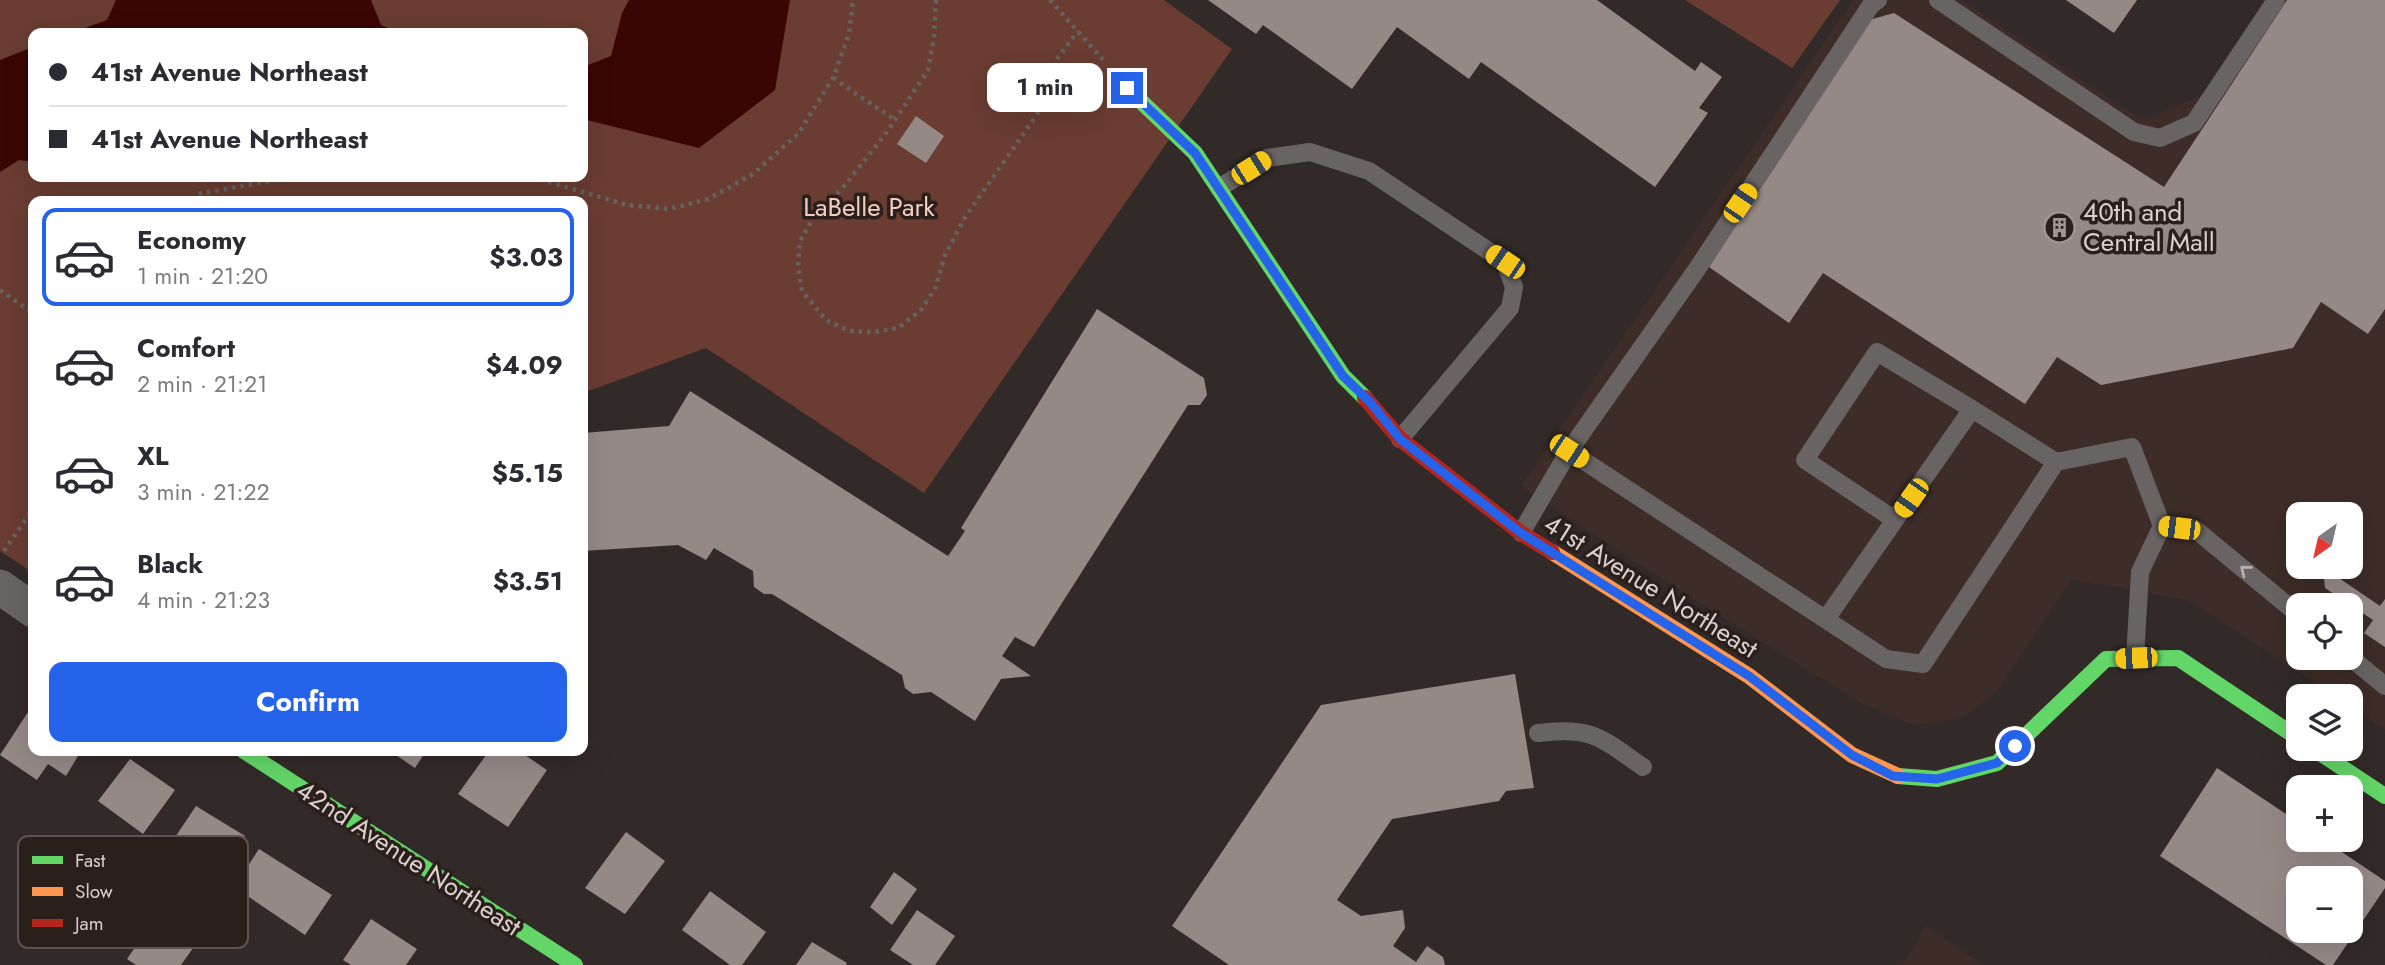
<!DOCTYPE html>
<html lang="en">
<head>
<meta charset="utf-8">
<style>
	:root { --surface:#fff; --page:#f7f7f7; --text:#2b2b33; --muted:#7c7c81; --line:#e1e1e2; --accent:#2563eb }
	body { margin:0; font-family:Jost,sans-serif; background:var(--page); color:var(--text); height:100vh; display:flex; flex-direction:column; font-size:26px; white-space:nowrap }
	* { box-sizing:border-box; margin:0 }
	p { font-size:23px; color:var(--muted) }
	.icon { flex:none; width:38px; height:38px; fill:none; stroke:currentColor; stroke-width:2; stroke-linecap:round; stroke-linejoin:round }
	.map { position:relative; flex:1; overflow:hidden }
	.drawer { position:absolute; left:28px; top:196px; width:560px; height:560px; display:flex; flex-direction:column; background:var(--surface); border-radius:14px; box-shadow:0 7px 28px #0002 }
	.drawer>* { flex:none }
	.guide { position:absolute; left:28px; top:28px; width:560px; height:154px; border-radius:14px; box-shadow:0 7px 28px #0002; display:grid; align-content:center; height:154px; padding:0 21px; background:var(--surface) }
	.needle { width:46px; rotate:214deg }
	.fabs { position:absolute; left:2286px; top:502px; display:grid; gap:14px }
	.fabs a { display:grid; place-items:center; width:77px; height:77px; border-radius:14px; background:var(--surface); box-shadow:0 7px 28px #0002; font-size:35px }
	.end { position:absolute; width:32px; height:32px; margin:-16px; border:9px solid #2563eb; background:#fff; box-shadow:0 0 0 4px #fff }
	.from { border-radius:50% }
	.bubble { position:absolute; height:49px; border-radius:14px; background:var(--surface); box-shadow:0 7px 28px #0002; font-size:23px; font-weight:700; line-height:49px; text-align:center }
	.car { position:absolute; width:21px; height:42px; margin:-21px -10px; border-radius:9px; box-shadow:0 0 5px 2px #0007; background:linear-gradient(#f5c518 24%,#345 0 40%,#f5c518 0 76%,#345 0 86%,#f5c518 0) }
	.guide b { display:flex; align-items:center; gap:24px; height:66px; font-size:26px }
	.guide b+b { border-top:2px solid var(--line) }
	.guide i { width:18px; height:18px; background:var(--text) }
	ul { padding:12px 0 0; list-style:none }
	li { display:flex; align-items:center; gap:21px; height:98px; margin:0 14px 10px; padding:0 7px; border:4px solid transparent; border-radius:14px }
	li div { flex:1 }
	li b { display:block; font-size:26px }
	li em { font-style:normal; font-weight:700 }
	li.active { border-color:var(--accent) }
	li>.icon { width:63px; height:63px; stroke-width:1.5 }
	.action { display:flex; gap:14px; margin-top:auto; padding:14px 21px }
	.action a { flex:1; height:80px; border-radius:14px; background:var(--accent); color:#fff; font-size:28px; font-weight:700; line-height:80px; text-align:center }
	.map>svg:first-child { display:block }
	.built { fill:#3d2c27; fill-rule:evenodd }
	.green { fill:#6a3c32; fill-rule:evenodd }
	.water { fill:#3a0604 }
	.building { fill:#958986; fill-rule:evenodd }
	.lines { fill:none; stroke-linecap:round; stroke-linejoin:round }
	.path { stroke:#65615f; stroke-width:4.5; stroke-dasharray:3.5 5; stroke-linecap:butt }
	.lane { stroke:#686464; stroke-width:18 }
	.street { stroke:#686464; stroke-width:35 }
	.fast { stroke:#63d668; stroke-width:16 }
	.slow { stroke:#ff974d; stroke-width:16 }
	.jam { stroke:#b3261e; stroke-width:16 }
	.oneway { stroke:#b7b0ae }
	.route { stroke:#2563eb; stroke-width:9 }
	.labels { text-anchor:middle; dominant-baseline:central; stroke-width:7; stroke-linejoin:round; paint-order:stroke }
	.park-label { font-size:26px; fill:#f3cbc1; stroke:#2b1f1c }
	.poi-label { font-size:26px; fill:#d9d0ce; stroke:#2b1f1c; text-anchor:start }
	.street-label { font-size:26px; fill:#d9d0ce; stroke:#2b1f1c }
	.key { fill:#2b1f1c; stroke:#5f5451; stroke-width:2 }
	.key-label { font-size:19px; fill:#d9d0ce }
</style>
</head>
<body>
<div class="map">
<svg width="2385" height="965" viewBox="0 0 2385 965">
	<rect width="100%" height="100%" fill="#322a28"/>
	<path class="built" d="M1853 0H1962L2143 121 2225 85 2282 0H2385V730L2350 707V696H2335L2190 601 2072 579 1996 692 1960 719 1913 725 1863 704 1680 591 1521 486ZM2298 514H2350V567H2298ZM2298 606H2350V658H2298Z
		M1926 926 1984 965H1902Z"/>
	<path class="green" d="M0 0H1164L1232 49 924 493 706 348 583 393V201H33V573L0 551ZM33 33H583V177H33Z
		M1685 0H1840L1792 68Z"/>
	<path class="water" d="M116 0H371L381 25 401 33H71L107 20Z
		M629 0H790L775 90 699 148 583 119V67L611 56 622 13Z
		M33 47V162L19 160 0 172V60Z"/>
	<path class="building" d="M1208 0H1597L1695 71 1701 62 1722 77 1699 108 1708 113 1655 187 1481 62 1469 79 1397 27 1352 89 1263 25 1256 34Z
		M2066 0H2137L2114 33Z
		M2287 0H2385V309L2368 334 2321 302 2293 348 2101 385 2057 357 2025 404 1823 273 1789 323 1709 267 1869 20 1894 13 2164 187Z
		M916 116 944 136 926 163 897 144Z
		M1097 309 1204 378 1207 395 1200 405H1188L1034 647 1015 637 1002 656 1031 676 1001 679 975 721 931 692 913 694 905 688 902 675 772 594H764L754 587 753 571 714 548 706 560 678 545 583 551V433L669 426 690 391 948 556 965 531 961 528Z
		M2333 574 2380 606 2385 599V647L2364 633 2373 620 2325 588 2324 578Z
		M1515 674 1534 788 1506 791 1499 801 1392 819 1337 900 1361 916 1403 910 1405 928 1393 946 1416 962 1427 946 1443 957 1445 965H1229L1172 926 1321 705Z
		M30 709 33 711V751H81L66 776 48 764 37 780 0 755Z
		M390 751H426L415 768Z
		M489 751H519L547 770 508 827 458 794Z
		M130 759 175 790 143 834 98 801Z
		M2217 768 2298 822V840H2324L2385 881V888L2333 965H2326L2160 856ZM2298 878H2350V931H2298Z
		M196 806 245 836 205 896 157 864Z
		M626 832 665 861 625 914 585 888Z
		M259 849 332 895 305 935 234 887Z
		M894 872 917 889 892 925 870 907Z
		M710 891 766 932 742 965H730L682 930Z
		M917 910 955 936 935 965H913L890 950Z
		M371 919 417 949 406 965H351L343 960Z
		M153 921 193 948 181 965H136L127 959Z
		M812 942 847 963 846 965H796Z"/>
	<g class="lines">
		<path class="path" d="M936 0 934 37 928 70 887 132 845 185 814 217 800 241 798 265 802 291 826 320 849 331 874 332 898 328 920 311 935 289 945 255 964 219 1040 110 1054 63 1078 31
			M1050 0 1104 61
			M833 78 895 120
			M532 177 627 205 670 209 708 199 753 174 798 134 833 78 849 34 853 0
			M197 201V194L294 177
			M0 290 33 313
			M4 551 33 509"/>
		<path class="lane" d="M1938 0 2134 132 2160 138 2194 123 2276 0
			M1219 188 1267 158 1310 152 1369 171 1505 262 1514 287 1510 308 1400 439
			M1569 451 1697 269 1871 5 1878 0
			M1895 520 1805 460 1877 352 1972 409
			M2162 526 2196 530 2298 614
			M1521 533 1569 451 1886 659 1923 664 2056 462 2132 447 2162 526 2140 572 2135 658
			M1826 619 1972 409 2056 462
			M2350 657 2385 686
			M1538 733C1592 726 1601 738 1643 767"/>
		<path class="street" d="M0 587 33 610"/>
		<path class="fast" d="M1127 88 1195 153 1343 376 1365 398
			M2314 749 2385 796
			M244 751 575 965
			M1898 776 1937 779 1997 763 2106 659 2178 658 2298 738"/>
		<path class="slow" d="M1552 552 1749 676 1852 755 1898 776"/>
		<path class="jam" d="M1365 398 1400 439 1521 533 1552 552"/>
	</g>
	<defs><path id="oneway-chevron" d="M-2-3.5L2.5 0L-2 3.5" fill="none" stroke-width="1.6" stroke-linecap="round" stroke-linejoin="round" transform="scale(1.75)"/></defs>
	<use class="oneway" href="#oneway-chevron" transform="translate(2245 570) rotate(-141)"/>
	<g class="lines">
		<path class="route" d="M1127 88 1195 153 1343 376 1370 402 1400 439 1521 533 1749 676 1852 755 1893 776 1937 779 1997 763 2015 746"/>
	</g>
	<defs>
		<symbol id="building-ring" viewBox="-11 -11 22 22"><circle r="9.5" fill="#2b1f1c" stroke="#9f9694" stroke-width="1.5"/><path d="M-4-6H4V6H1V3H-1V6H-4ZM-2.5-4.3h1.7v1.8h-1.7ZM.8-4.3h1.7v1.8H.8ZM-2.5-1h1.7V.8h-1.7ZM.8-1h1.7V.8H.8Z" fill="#9f9694"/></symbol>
	</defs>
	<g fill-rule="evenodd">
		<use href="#building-ring" x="2042" y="210" width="35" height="35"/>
	</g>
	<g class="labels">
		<g class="park-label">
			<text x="869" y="207">LaBelle Park</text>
		</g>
		<g class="poi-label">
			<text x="2083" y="212">40th and<tspan x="2083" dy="30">Central Mall</tspan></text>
		</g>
		<g class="street-label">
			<text transform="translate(1651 586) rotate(32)">41st Avenue Northeast</text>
			<text transform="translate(409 858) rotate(33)">42nd Avenue Northeast</text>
		</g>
	</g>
	<rect x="18" y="836" width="230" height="112" rx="10" class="key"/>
	<rect x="32" y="856" width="31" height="8" fill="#63d668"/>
	<rect x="32" y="887" width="31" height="9" fill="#ff974d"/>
	<rect x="32" y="919" width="31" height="8" fill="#b3261e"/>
	<g class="key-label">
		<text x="75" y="867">Fast</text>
		<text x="75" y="898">Slow</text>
		<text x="75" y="930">Jam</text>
	</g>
</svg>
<div class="fabs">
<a><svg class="needle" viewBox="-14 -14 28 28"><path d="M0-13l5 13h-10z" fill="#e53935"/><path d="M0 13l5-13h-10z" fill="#7c7c81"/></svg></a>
<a><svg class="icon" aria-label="locate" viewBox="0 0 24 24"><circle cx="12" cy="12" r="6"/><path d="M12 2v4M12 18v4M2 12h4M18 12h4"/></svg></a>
<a><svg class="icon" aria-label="layers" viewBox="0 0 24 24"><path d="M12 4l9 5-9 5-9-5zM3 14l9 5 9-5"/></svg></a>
<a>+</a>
<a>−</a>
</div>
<i class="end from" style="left:2015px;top:746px"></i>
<i class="end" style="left:1127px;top:88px"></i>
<div class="bubble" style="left:987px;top:63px;width:116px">1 min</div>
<i class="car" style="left:1251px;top:168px;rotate:58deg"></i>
<i class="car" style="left:1740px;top:203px;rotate:34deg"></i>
<i class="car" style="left:1505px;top:262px;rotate:304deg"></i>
<i class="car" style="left:1569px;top:451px;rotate:123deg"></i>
<i class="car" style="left:1911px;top:498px;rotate:215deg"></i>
<i class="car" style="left:2179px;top:528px;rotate:277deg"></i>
<i class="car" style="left:2136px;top:658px;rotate:268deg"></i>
<div class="guide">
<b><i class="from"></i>41st Avenue Northeast</b>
<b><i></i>41st Avenue Northeast</b>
</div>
<section class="drawer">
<ul>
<li class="active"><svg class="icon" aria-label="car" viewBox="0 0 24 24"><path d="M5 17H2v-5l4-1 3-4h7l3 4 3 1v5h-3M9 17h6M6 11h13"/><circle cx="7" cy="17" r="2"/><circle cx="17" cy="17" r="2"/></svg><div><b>Economy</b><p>1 min · 21:20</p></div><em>$3.03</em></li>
<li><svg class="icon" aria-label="car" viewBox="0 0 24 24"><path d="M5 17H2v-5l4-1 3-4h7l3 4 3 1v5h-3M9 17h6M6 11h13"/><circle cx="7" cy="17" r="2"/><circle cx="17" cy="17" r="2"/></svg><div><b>Comfort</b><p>2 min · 21:21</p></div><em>$4.09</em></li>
<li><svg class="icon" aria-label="car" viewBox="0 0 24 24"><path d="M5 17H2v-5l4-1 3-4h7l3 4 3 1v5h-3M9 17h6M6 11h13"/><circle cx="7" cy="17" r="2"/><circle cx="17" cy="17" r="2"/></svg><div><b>XL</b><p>3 min · 21:22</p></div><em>$5.15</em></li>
<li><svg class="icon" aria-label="car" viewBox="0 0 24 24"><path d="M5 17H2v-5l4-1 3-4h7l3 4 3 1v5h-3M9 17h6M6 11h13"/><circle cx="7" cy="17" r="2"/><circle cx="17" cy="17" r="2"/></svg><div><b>Black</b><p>4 min · 21:23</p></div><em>$3.51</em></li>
</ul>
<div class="action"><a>Confirm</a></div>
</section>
</div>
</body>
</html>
